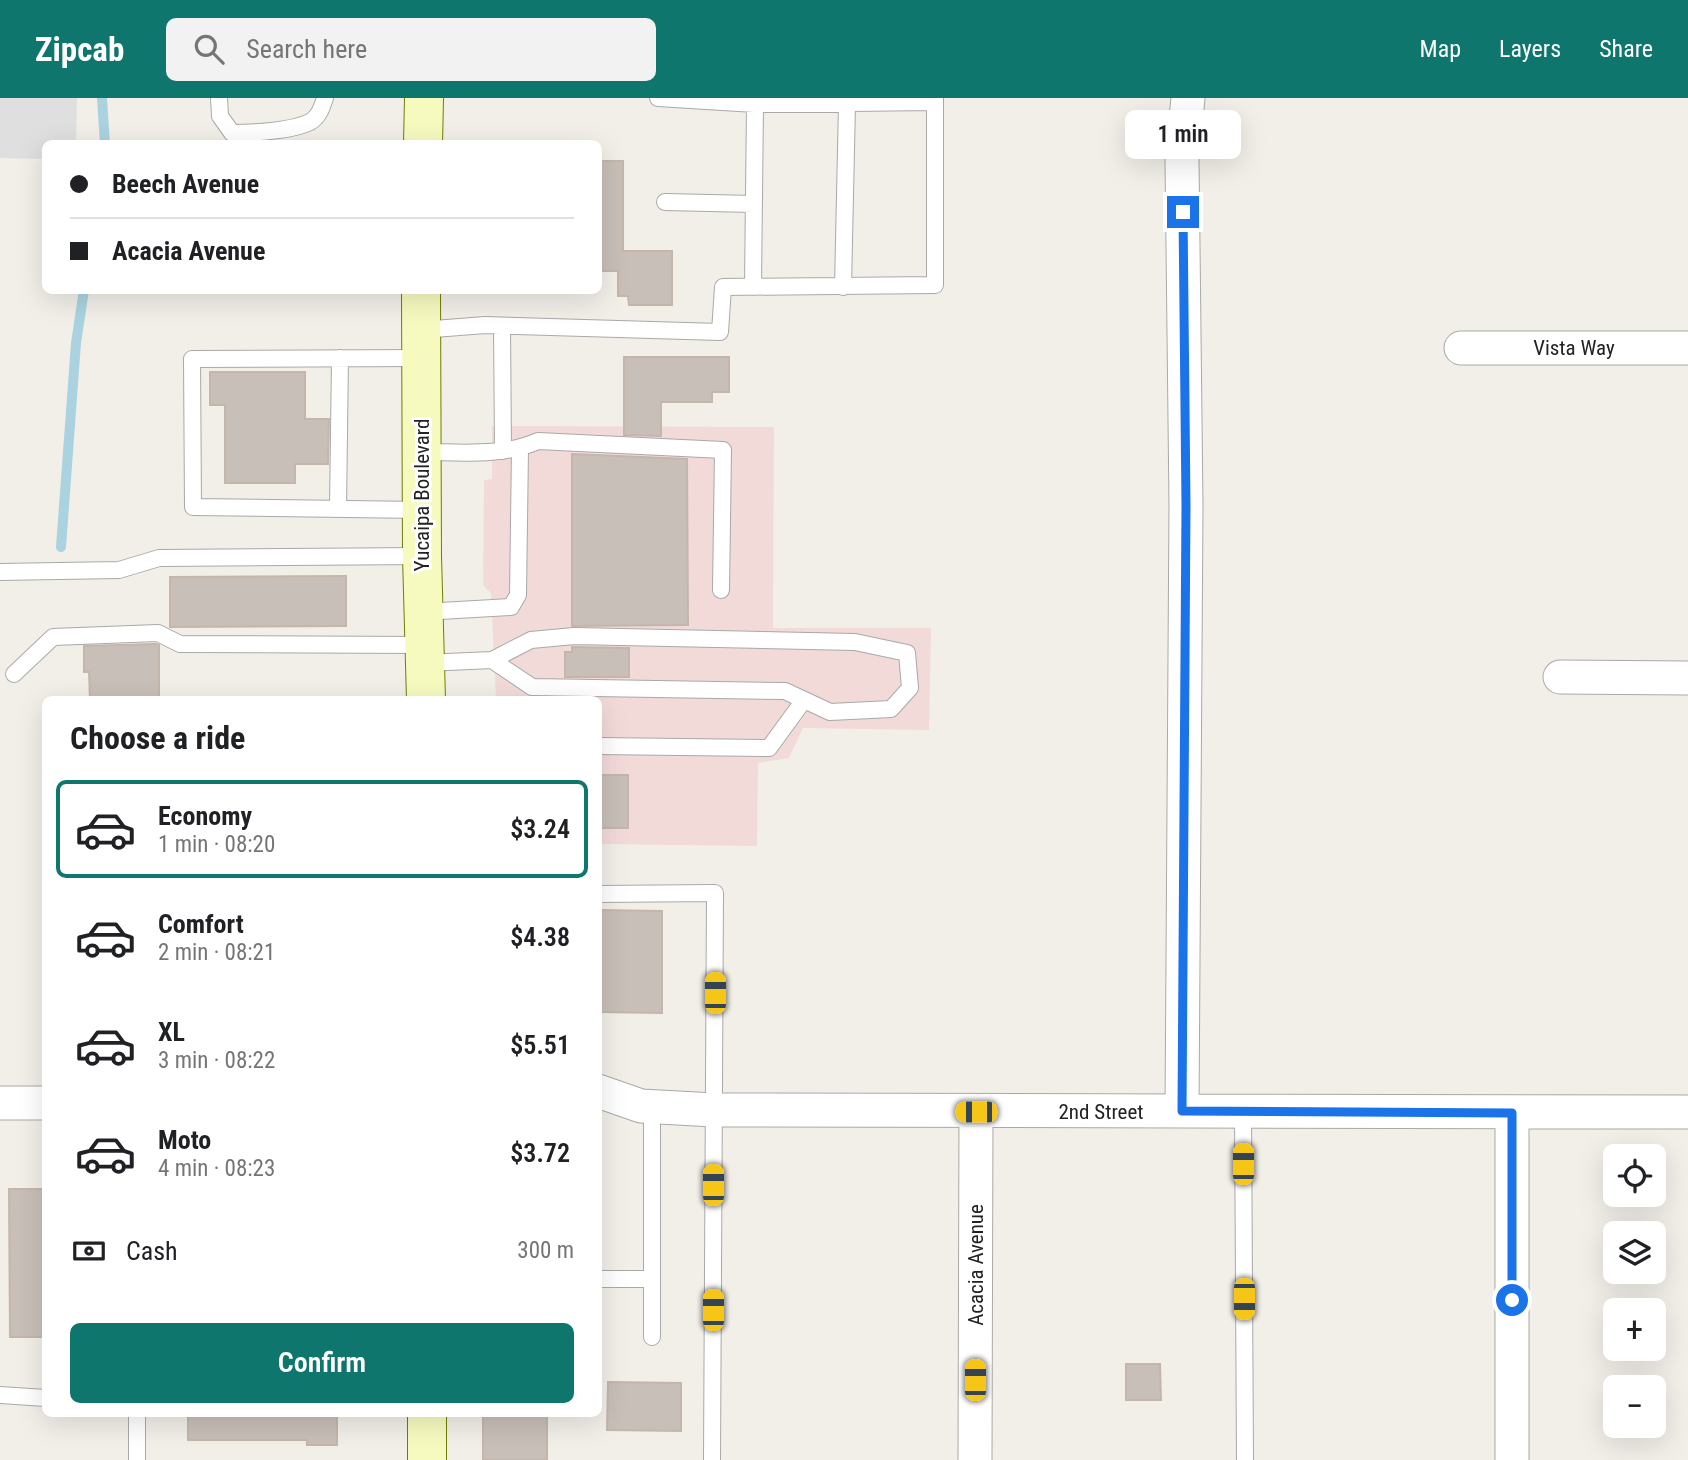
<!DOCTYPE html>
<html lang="en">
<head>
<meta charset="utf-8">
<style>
	:root { --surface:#fff; --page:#f2f2f2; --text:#202124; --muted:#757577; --line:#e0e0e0; --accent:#0f766e }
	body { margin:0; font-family:"Roboto Condensed",sans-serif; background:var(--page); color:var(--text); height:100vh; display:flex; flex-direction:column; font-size:26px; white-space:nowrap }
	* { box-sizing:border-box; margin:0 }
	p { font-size:23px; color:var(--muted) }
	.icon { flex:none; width:38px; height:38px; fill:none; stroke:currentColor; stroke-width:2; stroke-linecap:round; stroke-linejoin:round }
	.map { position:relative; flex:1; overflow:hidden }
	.drawer { position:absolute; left:42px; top:598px; width:560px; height:721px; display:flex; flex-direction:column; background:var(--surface); border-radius:10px; box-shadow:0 7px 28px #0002 }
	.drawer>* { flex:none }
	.hud { position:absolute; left:42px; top:42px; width:560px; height:154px; border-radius:10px; box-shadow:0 7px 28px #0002; display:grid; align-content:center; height:154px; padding:0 28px; background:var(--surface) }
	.fabs { position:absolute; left:1603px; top:1046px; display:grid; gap:14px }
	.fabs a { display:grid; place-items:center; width:63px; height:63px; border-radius:10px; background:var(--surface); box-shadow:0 7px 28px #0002; font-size:35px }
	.end { position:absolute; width:32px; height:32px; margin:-16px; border:9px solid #1a73e8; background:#fff; box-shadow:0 0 0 4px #fff }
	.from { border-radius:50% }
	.bubble { position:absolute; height:49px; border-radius:10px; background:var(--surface); box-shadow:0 7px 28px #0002; font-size:23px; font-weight:600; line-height:49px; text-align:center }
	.car { position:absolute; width:21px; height:42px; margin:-21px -10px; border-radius:9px; box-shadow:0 0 5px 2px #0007; background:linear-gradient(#f5c518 24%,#345 0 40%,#f5c518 0 76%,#345 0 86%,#f5c518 0) }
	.hud b { display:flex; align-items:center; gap:24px; height:66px; font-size:26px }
	.hud b+b { border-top:2px solid var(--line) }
	.hud i { width:18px; height:18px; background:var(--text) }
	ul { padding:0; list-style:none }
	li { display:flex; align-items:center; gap:21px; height:98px; margin:0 14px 10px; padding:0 14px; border:4px solid transparent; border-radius:10px }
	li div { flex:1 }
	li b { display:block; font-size:26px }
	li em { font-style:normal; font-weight:600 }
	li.current { border-color:var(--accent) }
	li>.icon { width:63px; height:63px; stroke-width:1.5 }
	h2 { padding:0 28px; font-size:32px; line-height:84px }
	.pay { display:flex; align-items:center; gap:18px; height:77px; padding:0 28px; font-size:26px }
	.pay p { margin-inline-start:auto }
	.action { display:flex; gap:14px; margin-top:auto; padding:14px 28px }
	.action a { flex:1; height:80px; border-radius:10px; background:var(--accent); color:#fff; font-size:28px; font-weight:600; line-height:80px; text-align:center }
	header { display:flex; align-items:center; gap:42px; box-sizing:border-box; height:98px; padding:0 35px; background:var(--accent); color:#fff }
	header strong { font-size:33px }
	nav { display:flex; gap:38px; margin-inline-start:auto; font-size:24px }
	.search { width:490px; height:63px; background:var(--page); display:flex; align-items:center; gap:18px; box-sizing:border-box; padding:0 24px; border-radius:10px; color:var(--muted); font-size:26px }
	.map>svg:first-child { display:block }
	.residential { fill:#e0dfdf }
	.commercial { fill:#f2dad9 }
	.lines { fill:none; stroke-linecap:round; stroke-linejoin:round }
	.stream { stroke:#aad3df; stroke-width:10 }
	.building { fill:#c7bfb8; stroke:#c4b6ab; stroke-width:2 }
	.service-casing { stroke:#a9a9a9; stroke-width:18 }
	.minor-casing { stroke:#a9a9a9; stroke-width:35 }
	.secondary-casing { stroke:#707d05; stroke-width:40 }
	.service { stroke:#fff; stroke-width:16 }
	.minor { stroke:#fff; stroke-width:33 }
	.secondary { stroke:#f7fabf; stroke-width:38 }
	.route { stroke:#1a73e8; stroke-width:9 }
	.labels { text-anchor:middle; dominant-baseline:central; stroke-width:6; stroke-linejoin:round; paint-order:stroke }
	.street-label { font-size:21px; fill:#222; stroke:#fff }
</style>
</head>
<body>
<header>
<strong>Zipcab</strong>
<div class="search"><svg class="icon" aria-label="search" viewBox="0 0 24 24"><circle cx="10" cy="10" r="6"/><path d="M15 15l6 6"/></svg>Search here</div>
<nav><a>Map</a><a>Layers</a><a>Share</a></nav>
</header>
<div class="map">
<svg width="1688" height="1362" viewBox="0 0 1688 1362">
	<rect width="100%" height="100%" fill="#f2efe9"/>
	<path class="residential" d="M0 0H77L76 45 46 46 45 61 0 60Z"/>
	<path class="commercial" d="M492 328 774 329 773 530H931L929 632 803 630 789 660 758 665 757 748 599 746 598 602H496L491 495 483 487 484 382 492 381Z"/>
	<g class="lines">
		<path class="stream" d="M102 0 105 46
			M61 449 76 245 84 192"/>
	</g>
	<path class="building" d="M598 63H623V153H672V207H629L628 198H618V173H598Z
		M624 259H729V294H712V304H661V338L624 337Z
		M210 274H305V321H329L328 366H295V385H225V307H210Z
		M572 356 687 361 688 527 572 528Z
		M346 478V528L170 529V479Z
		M156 546 159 547V602H90L89 574H84V548Z
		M572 549 629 550V579H565V554H572Z
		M598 677H628V730H598Z
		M598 812 662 813V915L598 914Z
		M9 1091H46V1239H10Z
		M1126 1266H1160L1161 1302H1126Z
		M608 1284 681 1285V1333L607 1332Z
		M188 1316H337V1347H307V1342H188Z
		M483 1316H547V1362H483Z"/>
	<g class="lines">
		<defs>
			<path id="service" d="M219 0 220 18 232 35C252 35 292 33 310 24 319 19 322 9 325 0
				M658 0 755 6 935 4
				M665 104 754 106
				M753 189 755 6
				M843 189 847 6
				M502 228 503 353
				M421 232 485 227 720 234 723 189 935 187V0
				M421 260 192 261 193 409 422 412
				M421 354C460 354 502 359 538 343L723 352 721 492
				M338 411 340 260
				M0 474 119 472 159 460 422 458
				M423 514 511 509 518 497 520 351
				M425 565 492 562 531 542 574 538 855 544 907 555 910 590 891 611 830 614 785 593 532 589 492 562
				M14 576 53 539 158 535 180 546 424 547
				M598 648 769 650 804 602
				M598 796 715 795 712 1362
				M1243 1013 1245 1362
				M598 1181H652V1008
				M652 1181V1239
				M0 1297 46 1300
				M137 1316V1362"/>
			<path id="minor" d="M1461 250H1688
				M1560 579 1688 580
				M598 993 641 1008 714 1012 1688 1014
				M0 1005H46
				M1182 1013 1186 407 1182 61 1188 0
				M1512 1015V1362
				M975 1362 976 1014"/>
			<path id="secondary" d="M423 46 424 0
				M421 192 422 458 426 602
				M427 1316V1362"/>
		</defs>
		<use href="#service" class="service-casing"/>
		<use href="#minor" class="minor-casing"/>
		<use href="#secondary" class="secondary-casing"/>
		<use href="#service" class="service"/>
		<use href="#minor" class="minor"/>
		<use href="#secondary" class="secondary"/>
	</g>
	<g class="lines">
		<path class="route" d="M1183 114 1186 407 1182 1013 1512 1015V1202"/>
	</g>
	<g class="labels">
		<g class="street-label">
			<text x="1574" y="250">Vista Way</text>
			<text transform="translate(422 397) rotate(-90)">Yucaipa Boulevard</text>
			<text x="1101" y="1014">2nd Street</text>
			<text transform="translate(976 1167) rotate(-90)">Acacia Avenue</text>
		</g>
	</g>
</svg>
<div class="fabs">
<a><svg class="icon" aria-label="locate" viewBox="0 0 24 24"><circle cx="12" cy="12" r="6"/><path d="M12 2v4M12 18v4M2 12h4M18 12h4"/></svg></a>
<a><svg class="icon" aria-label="layers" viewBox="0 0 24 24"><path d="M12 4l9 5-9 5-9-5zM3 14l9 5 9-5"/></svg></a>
<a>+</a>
<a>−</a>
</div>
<i class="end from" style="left:1512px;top:1202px"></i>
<i class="end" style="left:1183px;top:114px"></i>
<div class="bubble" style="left:1125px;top:12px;width:116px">1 min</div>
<i class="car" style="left:715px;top:895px;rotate:0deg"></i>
<i class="car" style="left:976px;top:1014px;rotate:270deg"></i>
<i class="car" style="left:1243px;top:1066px;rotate:0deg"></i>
<i class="car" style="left:713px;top:1087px;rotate:0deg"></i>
<i class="car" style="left:1244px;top:1201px;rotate:180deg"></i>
<i class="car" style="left:713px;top:1212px;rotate:0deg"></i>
<i class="car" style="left:975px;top:1282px;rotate:0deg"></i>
<div class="hud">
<b><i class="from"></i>Beech Avenue</b>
<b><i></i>Acacia Avenue</b>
</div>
<section class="drawer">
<h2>Choose a ride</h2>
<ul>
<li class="current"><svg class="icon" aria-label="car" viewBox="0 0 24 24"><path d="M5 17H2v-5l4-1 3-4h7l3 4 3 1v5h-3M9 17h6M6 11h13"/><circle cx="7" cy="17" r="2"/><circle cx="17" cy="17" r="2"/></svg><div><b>Economy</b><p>1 min · 08:20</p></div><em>$3.24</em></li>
<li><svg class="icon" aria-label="car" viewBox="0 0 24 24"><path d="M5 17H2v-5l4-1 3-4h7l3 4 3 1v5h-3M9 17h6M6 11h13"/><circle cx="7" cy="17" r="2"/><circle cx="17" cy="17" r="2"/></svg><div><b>Comfort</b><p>2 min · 08:21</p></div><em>$4.38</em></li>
<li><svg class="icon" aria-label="car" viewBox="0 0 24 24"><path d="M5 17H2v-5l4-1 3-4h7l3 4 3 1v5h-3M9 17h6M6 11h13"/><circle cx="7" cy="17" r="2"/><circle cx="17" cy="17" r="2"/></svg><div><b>XL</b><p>3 min · 08:22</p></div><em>$5.51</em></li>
<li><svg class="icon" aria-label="car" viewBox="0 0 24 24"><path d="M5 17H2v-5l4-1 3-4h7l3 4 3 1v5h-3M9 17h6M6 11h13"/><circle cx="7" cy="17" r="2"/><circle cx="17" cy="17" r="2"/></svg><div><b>Moto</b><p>4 min · 08:23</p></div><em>$3.72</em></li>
</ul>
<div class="pay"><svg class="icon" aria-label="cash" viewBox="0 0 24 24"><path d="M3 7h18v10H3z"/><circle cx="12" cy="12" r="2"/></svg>Cash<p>300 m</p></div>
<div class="action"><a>Confirm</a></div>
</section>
</div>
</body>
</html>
